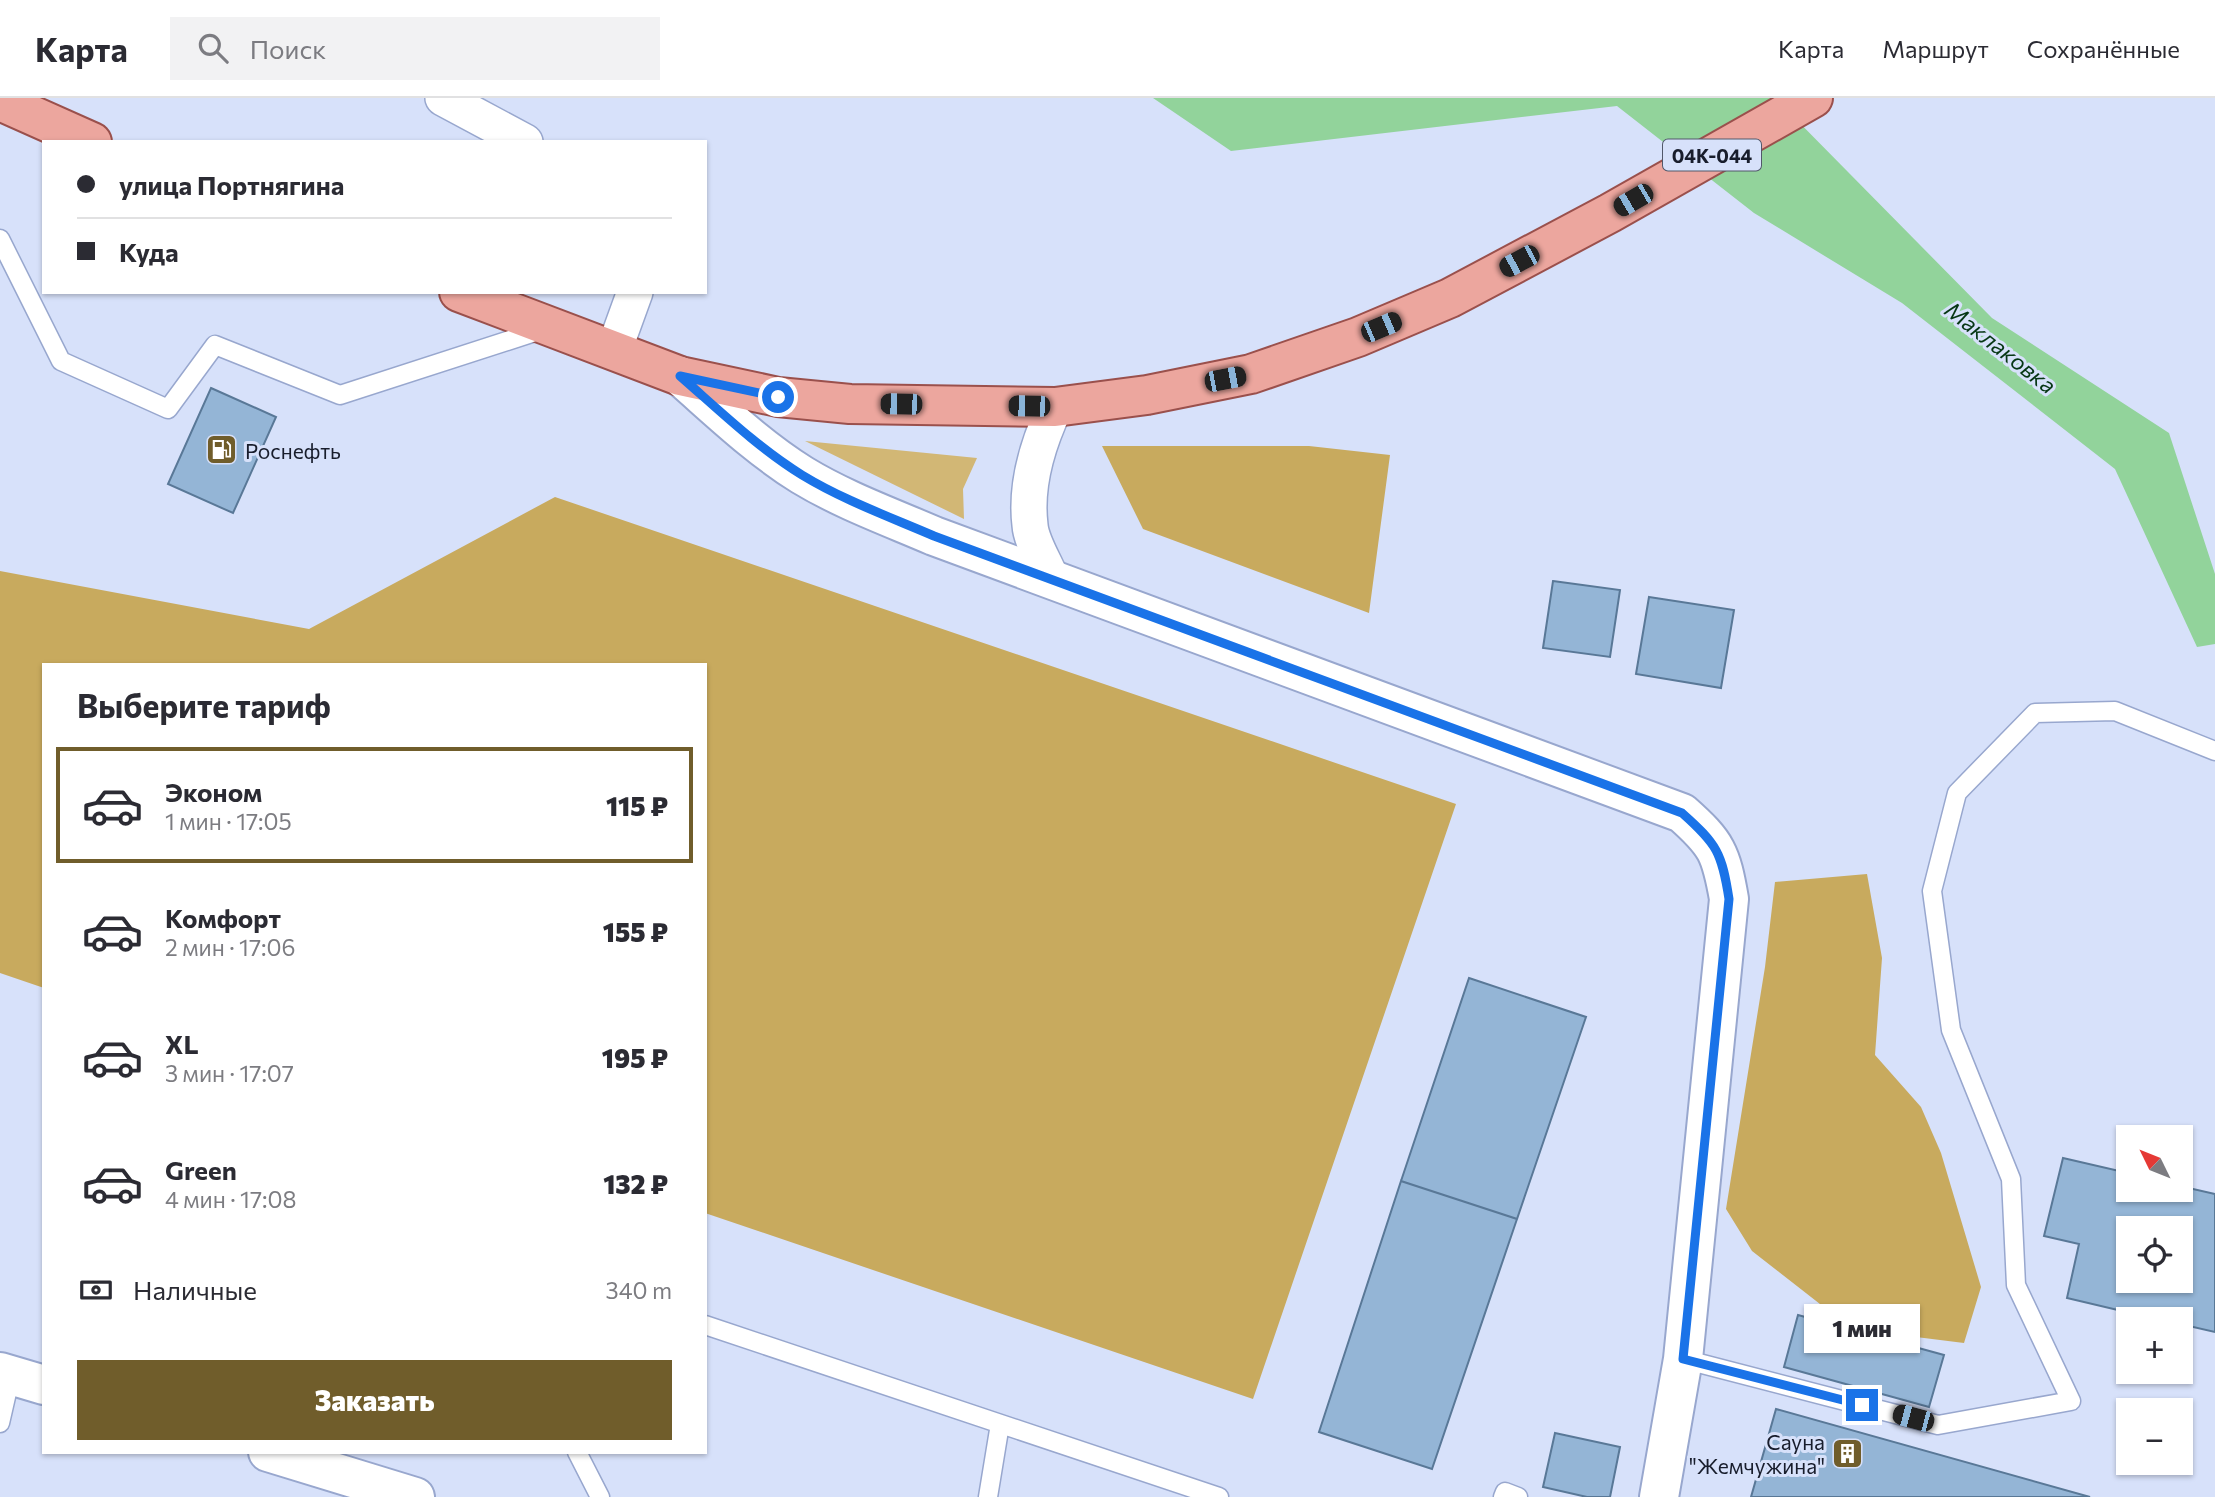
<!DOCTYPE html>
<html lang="ru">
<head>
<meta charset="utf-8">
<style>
	:root { --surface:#fff; --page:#f2f2f3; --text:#2b2b33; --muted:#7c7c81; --line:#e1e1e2; --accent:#705d2b }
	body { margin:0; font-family:Commissioner,sans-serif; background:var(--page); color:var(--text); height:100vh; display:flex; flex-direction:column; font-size:26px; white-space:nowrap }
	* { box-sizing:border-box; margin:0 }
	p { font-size:23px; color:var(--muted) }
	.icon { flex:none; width:38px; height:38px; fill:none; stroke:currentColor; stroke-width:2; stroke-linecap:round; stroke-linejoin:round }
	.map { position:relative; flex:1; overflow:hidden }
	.panel { position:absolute; left:42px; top:565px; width:665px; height:791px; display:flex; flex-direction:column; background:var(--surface); border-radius:0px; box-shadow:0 2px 5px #0004 }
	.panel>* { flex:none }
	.banner { position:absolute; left:42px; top:42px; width:665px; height:154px; border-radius:0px; box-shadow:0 2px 5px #0004; display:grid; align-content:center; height:154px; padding:0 35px; background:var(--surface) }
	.needle { width:46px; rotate:313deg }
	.controls { position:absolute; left:2116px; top:1027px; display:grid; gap:14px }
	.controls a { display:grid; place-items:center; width:77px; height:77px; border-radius:0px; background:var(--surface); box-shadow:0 2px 5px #0004; font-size:35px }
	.end { position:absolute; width:32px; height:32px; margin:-16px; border:9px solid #1a73e8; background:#fff; box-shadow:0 0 0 4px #fff }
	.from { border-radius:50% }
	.bubble { position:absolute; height:49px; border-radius:0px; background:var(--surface); box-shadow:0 2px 5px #0004; font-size:23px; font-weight:800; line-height:49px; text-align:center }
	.car { position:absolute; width:21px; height:42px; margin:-21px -10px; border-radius:9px; box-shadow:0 0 5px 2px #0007; background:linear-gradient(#222 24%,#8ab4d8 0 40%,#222 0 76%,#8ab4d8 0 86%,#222 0) }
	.banner b { display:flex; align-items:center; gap:24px; height:66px; font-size:26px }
	.banner b+b { border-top:2px solid var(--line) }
	.banner i { width:18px; height:18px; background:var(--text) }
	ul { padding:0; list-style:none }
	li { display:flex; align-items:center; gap:21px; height:116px; margin:0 14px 10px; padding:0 21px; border:4px solid transparent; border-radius:0px }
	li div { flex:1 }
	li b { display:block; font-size:26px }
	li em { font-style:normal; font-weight:800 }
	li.on { border-color:var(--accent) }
	li>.icon { width:63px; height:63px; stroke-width:1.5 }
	h2 { padding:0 35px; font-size:32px; line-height:84px }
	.pay { display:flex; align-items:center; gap:18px; height:77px; padding:0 35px; font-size:26px }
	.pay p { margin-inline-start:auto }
	.primary-button { display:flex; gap:14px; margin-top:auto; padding:14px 35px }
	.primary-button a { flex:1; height:80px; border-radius:0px; background:var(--accent); color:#fff; font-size:28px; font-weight:800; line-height:80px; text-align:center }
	header { display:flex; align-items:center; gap:42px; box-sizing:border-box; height:98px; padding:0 35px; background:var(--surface); border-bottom:2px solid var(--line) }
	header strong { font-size:33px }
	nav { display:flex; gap:38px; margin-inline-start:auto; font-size:24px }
	.search { width:490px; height:63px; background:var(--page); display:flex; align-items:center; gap:18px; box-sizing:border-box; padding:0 24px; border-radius:0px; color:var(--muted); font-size:26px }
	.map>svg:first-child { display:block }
	.green { fill:#d2b775 }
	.forest { fill:#c8aa5e }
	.water { fill:#92d39b }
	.building { fill:#94b5d6; stroke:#597897; stroke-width:2; fill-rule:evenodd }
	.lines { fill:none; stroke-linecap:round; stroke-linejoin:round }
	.service-casing { stroke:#98a7ce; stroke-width:21 }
	.minor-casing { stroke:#98a7ce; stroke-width:38 }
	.tertiary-casing { stroke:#98a7ce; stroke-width:42 }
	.primary-casing { stroke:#9a504c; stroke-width:42 }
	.service { stroke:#fff; stroke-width:18 }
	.minor { stroke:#fff; stroke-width:35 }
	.tertiary { stroke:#fff; stroke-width:38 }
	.primary { stroke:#eca69e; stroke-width:38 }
	.route { stroke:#1a73e8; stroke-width:9 }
	.labels { text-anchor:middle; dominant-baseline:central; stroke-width:6; stroke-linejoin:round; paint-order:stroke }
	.shield { fill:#d7e1fa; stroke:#51586a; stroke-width:2 }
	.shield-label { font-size:19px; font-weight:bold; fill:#181d2c }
	.poi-label { font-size:21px; fill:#181d2c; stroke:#d7e1fa; text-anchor:start }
	.water-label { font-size:23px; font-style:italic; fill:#063714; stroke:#d7e1fa }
</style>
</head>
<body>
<header>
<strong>Карта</strong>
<div class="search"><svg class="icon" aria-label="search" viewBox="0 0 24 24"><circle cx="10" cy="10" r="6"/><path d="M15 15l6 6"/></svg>Поиск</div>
<nav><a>Карта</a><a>Маршрут</a><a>Сохранённые</a></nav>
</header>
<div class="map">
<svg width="2215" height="1399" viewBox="0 0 2215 1399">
	<rect width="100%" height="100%" fill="#d7e1fa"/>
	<path class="green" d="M805 343 977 360 963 391 964 421Z"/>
	<path class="forest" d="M1102 348H1309L1390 357 1369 515 1143 431Z
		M555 399 1456 706 1253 1301 705 1115V567H44V890L0 875V473L309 531Z
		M1867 776 1882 860 1875 957 1921 1009 1941 1055 1981 1189 1964 1245 1852 1231 1752 1153 1726 1111 1765 869 1775 784Z"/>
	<path class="water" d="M1153 0H1775L1992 220 2169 335 2215 476V546L2197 549 2115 371 1902 205 1754 115 1617 8 1231 53Z"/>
	<path class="building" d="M211 290 276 319 233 415 168 386Z
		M1553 483 1620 492 1610 559 1543 550Z
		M1649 499 1734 512 1721 590 1636 576Z
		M1469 880 1586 919 1517 1121 1401 1083Z
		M2063 1060 2128 1075V1092H2180V1088L2215 1096V1234L2180 1226V1222H2160L2067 1200 2079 1146 2044 1138ZM2128 1130H2180V1183H2128Z
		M1401 1083 1517 1121 1432 1371 1319 1334Z
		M1798 1217 1944 1257 1929 1309 1784 1269Z
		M1776 1311 2090 1399H1751Z
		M1555 1335 1620 1349 1610 1399H1587L1543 1389Z"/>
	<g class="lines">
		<defs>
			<path id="service" d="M0 141 61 263 168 311 215 247 340 297 541 232
				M705 1227 1219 1399
				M1683 1261 1938 1327 2071 1303 2016 1187 2011 1081 1951 932 1932 793 1957 695 2035 615 2115 613 2215 653
				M0 1325 11 1277
				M577 1354 600 1399
				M988 1399 1000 1326
				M1503 1399 1505 1394 1518 1399"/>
			<path id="minor" d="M443 0 525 44
				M614 252 635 194
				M1050 478C1044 463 1031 443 1030 427 1025 386 1038 345 1055 309"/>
			<path id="tertiary" d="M680 278C719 312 757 349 802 377 843 402 890 419 934 438L1682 715C1717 746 1721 755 1729 801L1683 1261 1659 1399
				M0 1274 44 1287
				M268 1354 415 1399"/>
			<path id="primary" d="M0 3 92 44
				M459 194 680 278 778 299 850 306 1055 309 1147 297 1251 276 1358 239 1450 200 1610 115 1813 0"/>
		</defs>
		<use href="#service" class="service-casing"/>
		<use href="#minor" class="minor-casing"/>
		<use href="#tertiary" class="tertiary-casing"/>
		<use href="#primary" class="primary-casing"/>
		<use href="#service" class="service"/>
		<use href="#minor" class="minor"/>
		<use href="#tertiary" class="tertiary"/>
		<use href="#primary" class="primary"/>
	</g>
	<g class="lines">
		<path class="route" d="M778 299 680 278C719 312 757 349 802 377 843 402 890 419 934 438L1682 715C1717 746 1722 755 1729 801L1683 1261 1862 1307"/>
	</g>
	<defs>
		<symbol id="fuel-square" viewBox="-11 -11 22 22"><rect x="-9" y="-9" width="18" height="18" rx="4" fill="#705d2b" stroke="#d7e1fa"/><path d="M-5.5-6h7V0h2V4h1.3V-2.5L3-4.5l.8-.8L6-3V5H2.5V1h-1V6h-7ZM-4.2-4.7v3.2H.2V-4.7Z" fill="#fff"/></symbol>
		<symbol id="building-square" viewBox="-11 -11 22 22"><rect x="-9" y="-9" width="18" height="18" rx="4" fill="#705d2b" stroke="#d7e1fa"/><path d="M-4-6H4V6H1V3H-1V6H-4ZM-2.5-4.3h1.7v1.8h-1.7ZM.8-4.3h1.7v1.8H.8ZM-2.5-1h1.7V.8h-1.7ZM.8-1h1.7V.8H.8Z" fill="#fff"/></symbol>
	</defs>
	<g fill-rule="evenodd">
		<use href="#fuel-square" x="204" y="334" width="35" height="35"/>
		<use href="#building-square" x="1830" y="1338" width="35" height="35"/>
	</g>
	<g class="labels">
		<rect class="shield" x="1663" y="41.5" width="98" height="31" rx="5"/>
		<g class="shield-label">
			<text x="1712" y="57">04К-044</text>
		</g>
		<g class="poi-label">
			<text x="245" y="352">Роснефть</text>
			<text x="1825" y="1343" text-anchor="end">Сауна<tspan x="1825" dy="24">"Жемчужина"</tspan></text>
		</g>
		<g class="water-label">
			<text transform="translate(2001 249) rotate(38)">Маклаковка</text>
		</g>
	</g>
</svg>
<div class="controls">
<a><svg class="needle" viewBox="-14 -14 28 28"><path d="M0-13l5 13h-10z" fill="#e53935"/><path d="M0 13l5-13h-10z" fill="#7c7c81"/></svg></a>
<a><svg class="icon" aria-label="locate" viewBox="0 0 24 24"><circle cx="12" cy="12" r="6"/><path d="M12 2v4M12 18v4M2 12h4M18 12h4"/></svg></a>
<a>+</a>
<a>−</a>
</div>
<i class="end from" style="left:778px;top:299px"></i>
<i class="end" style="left:1862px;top:1307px"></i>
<div class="bubble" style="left:1804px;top:1206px;width:116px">1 мин</div>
<i class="car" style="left:1633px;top:102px;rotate:240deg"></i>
<i class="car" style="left:1519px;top:163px;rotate:242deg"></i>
<i class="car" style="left:1381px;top:229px;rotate:67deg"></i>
<i class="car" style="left:1225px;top:281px;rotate:79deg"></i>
<i class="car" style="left:901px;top:306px;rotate:271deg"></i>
<i class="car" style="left:1029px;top:308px;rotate:271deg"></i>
<i class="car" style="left:1913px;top:1320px;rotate:285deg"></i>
<div class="banner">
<b><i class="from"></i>улица Портнягина</b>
<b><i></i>Куда</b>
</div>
<section class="panel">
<h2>Выберите тариф</h2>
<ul>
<li class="on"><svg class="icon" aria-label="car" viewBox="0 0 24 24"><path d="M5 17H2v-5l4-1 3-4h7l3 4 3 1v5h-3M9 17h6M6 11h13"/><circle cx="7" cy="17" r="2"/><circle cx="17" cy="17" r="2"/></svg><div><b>Эконом</b><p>1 мин · 17:05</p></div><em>115 ₽</em></li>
<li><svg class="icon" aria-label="car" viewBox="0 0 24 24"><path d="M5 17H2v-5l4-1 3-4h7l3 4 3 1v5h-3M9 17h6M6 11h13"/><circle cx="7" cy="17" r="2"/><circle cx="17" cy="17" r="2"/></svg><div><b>Комфорт</b><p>2 мин · 17:06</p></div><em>155 ₽</em></li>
<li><svg class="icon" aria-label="car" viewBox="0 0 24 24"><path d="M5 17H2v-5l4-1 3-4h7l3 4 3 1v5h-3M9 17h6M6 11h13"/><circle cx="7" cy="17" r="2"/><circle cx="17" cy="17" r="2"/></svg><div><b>XL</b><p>3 мин · 17:07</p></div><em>195 ₽</em></li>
<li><svg class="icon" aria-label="car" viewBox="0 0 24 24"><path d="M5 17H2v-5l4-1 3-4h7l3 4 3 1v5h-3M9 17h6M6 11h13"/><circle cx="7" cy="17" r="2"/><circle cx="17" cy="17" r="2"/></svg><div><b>Green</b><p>4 мин · 17:08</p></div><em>132 ₽</em></li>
</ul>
<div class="pay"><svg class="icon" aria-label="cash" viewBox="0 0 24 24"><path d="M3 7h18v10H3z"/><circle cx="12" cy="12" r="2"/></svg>Наличные<p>340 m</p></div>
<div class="primary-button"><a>Заказать</a></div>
</section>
</div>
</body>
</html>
